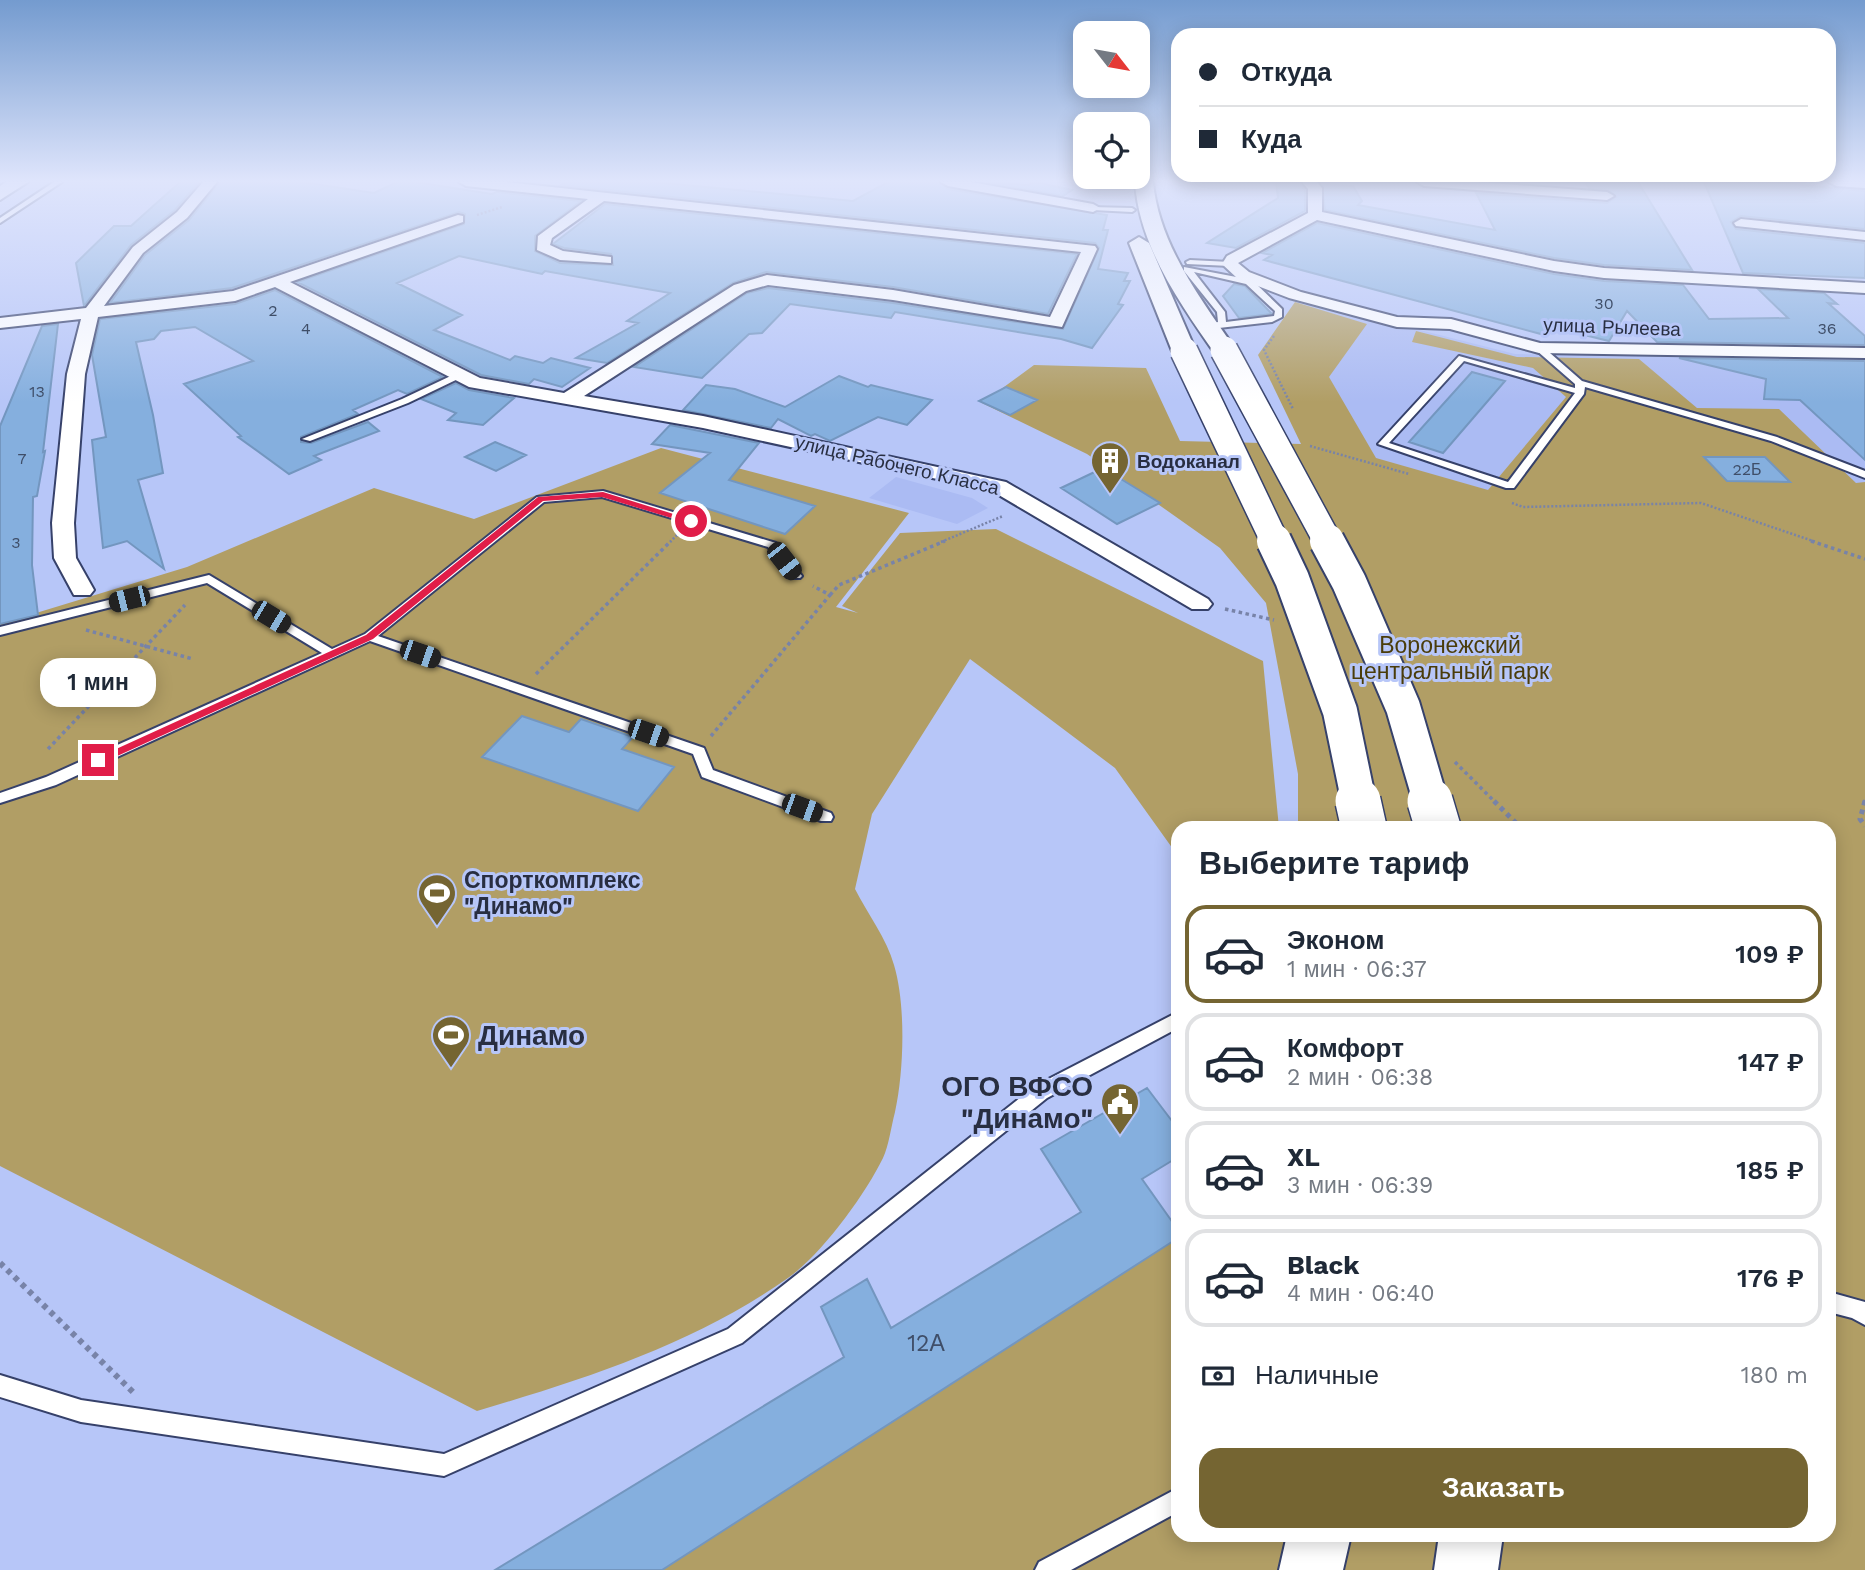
<!DOCTYPE html>
<html lang="ru">
<head>
<meta charset="utf-8">
<style>
	:root { --surface:#fff; --page:#f6f6f7; --text:#1f2937; --muted:#747a83; --line:#e0e1e3; --accent:#756532 }
	body { margin:0; font-family:"Work Sans",sans-serif; background:var(--page); color:var(--text); height:100vh; display:flex; flex-direction:column; font-size:26px; white-space:nowrap }
	* { box-sizing:border-box; margin:0 }
	p { font-size:23px; color:var(--muted) }
	.icon { flex:none; width:38px; height:38px; fill:none; stroke:currentColor; stroke-width:2; stroke-linecap:round; stroke-linejoin:round }
	.map { position:relative; flex:1; overflow:hidden }
	.details { position:absolute; left:1171px; top:821px; width:665px; height:721px; display:flex; flex-direction:column; background:var(--surface); border-radius:21px; box-shadow:0 4px 18px #0003 }
	.details>* { flex:none }
	.guide { position:absolute; left:1171px; top:28px; width:665px; height:154px; border-radius:21px; box-shadow:0 4px 18px #0003; display:grid; align-content:center; height:154px; padding:0 28px; background:var(--surface) }
	.needle { width:46px; rotate:121deg }
	.controls { position:absolute; left:1073px; top:21px; display:grid; gap:14px }
	.controls a { display:grid; place-items:center; width:77px; height:77px; border-radius:14px; background:var(--surface); box-shadow:0 4px 18px #0003; font-size:35px }
	.end { position:absolute; width:32px; height:32px; margin:-16px; border:9px solid #e11d48; background:#fff; box-shadow:0 0 0 4px #fff }
	.from { border-radius:50% }
	.bubble { position:absolute; height:49px; border-radius:21px; background:var(--surface); box-shadow:0 4px 18px #0003; font-size:23px; font-weight:600; line-height:49px; text-align:center }
	.car { position:absolute; width:21px; height:42px; margin:-21px -10px; border-radius:9px; box-shadow:0 0 5px 2px #0007; background:linear-gradient(#222 24%,#8ab4d8 0 40%,#222 0 76%,#8ab4d8 0 86%,#222 0) }
	.guide b { display:flex; align-items:center; gap:24px; height:66px; font-size:26px }
	.guide b+b { border-top:2px solid var(--line) }
	.guide i { width:18px; height:18px; background:var(--text) }
	ul { padding:0; list-style:none }
	li { display:flex; align-items:center; gap:21px; height:98px; margin:0 14px 10px; padding:0 14px; border:4px solid var(--line); border-radius:21px }
	li div { flex:1 }
	li b { display:block; font-size:26px }
	li em { font-style:normal; font-weight:600 }
	li.current { border-color:var(--accent) }
	li>.icon { width:63px; height:63px; stroke-width:1.5 }
	h2 { padding:0 28px; font-size:32px; line-height:84px }
	.pay { display:flex; align-items:center; gap:18px; height:77px; padding:0 28px; font-size:26px }
	.pay p { margin-inline-start:auto }
	.primary-button { display:flex; gap:14px; margin-top:auto; padding:14px 28px }
	.primary-button a { flex:1; height:80px; border-radius:21px; background:var(--accent); color:#fff; font-size:28px; font-weight:600; line-height:80px; text-align:center }
	.map>svg:first-child { display:block }
	.built { fill:#abbbf3 }
	.green { fill:#b19e65 }
	.building { fill:#85afde; stroke:#7396bf; stroke-width:2 }
	.lines { fill:none; stroke-linecap:round; stroke-linejoin:round }
	.service-casing { stroke:#36416a; stroke-width:4 }
	.minor-casing { stroke:#36416a; stroke-width:4 }
	.primary-casing { stroke:#36416a; stroke-width:4 }
	.path-far3 { stroke:#7883a8; stroke-width:2.5; stroke-dasharray:2 2; stroke-linecap:butt }
	.path-far2 { stroke:#7883a8; stroke-width:3.5; stroke-dasharray:3.5 3.5; stroke-linecap:butt }
	.path-far1 { stroke:#7883a8; stroke-width:5; stroke-dasharray:4.5 4.5; stroke-linecap:butt }
	.path { stroke:#7883a8; stroke-width:6; stroke-dasharray:5 5; stroke-linecap:butt }
	.service { fill:#fff; fill-rule:evenodd }
	.minor { fill:#fff; fill-rule:evenodd }
	.primary { fill:#fff; fill-rule:evenodd }
	.primary-bridge-far2-casing { stroke:#36416a; stroke-width:30; stroke-linecap:butt }
	.primary-bridge-far1-casing { stroke:#36416a; stroke-width:38; stroke-linecap:butt }
	.primary-bridge-casing { stroke:#36416a; stroke-width:48; stroke-linecap:butt }
	.primary-bridge-far2 { stroke:#fff; stroke-width:27 }
	.primary-bridge-far1 { stroke:#fff; stroke-width:34 }
	.primary-bridge { stroke:#fff; stroke-width:45 }
	.route { fill:#e11d48 }
	.labels { text-anchor:middle; dominant-baseline:central; stroke-width:6; stroke-linejoin:round; paint-order:stroke }
	.far-number-label { font-size:16px; fill:#3f4e68 }
	.far-street-label { font-size:19px; fill:#282e41; stroke:#b7c6f8 }
	.far-poi-label { font-size:19px; font-weight:bold; fill:#282e41; stroke:#b7c6f8; text-anchor:start }
	.park-label { font-size:23px; fill:#4a3c0a; stroke:#b7c6f8 }
	.poi-label { font-size:23px; font-weight:bold; fill:#282e41; stroke:#b7c6f8; text-anchor:start }
	.near-number-label { font-size:23px; fill:#3f4e68 }
	.near-poi-label { font-size:28px; font-weight:bold; fill:#282e41; stroke:#b7c6f8; text-anchor:start }
</style>
</head>
<body>
<div class="map">
<svg width="1865" height="1570" viewBox="0 0 1865 1570">
	<rect width="100%" height="100%" fill="#b7c6f8"/>
	<path class="built" d="M1309 302 1515 354 1865 360V491L1507 497 1321 444 1274 351Z
		M896 477 972 498 988 508 957 524 869 498Z"/>
	<path class="green" d="M1295 302 1367 324 1329 377 1376 458 1488 490 1566 397 1533 368 1412 342 1416 331 1517 357 1639 359 1697 408 1779 409 1856 483 1865 482V1570H662L1178 1238V1535H1829V828H1298V774L1266 603 1220 548 1087 454 982 403 1034 365 1146 368 1180 441 1301 444 1258 355Z
		M661 448 909 513 836 607 858 613 842 606 900 533 996 529 1263 661 1279 828H1178V856L1115 768 970 659 872 814 855 889C867 913 887 939 894 965 906 1005 904 1071 895 1112 891 1127 889 1145 883 1158 865 1195 821 1255 788 1278 694 1344 585 1379 477 1411L0 1166V624L187 567 374 488 474 519Z"/>
	<path class="building" d="M180 182H199L175 210 131 245 84 306 76 263 114 226H131Z
		M220 182H301L374 193 397 182H415L492 194 497 192 581 201 535 236V251L560 263 613 265 611 254 564 248 553 244 605 204 1077 254 1048 314 893 287 766 272 733 283 607 363 576 358 638 323 627 321 670 293 545 271 542 274 459 256 397 283 462 315 434 330 510 360 515 356 543 363 551 358 590 368 562 387 534 379 529 384 481 375 297 282 464 224 465 214 459 212 232 288 110 303 145 255 189 220Z
		M566 182H653L853 201 888 182H939L948 189 1107 215 1103 230H1108L1098 269 1128 273 1124 281H1130L1118 304 1123 305 1092 348 1061 339 895 312 891 318 790 304 762 333 749 334 702 378 634 367 747 293 768 288 893 303 1063 329 1099 248 1095 243 561 185Z
		M986 182 1028 185 1035 182 1072 190 1063 196Z
		M1276 182 1300 183 1305 190V211L1236 248 1207 243 1278 198Z
		M1585 182H1638L1692 270 1604 265 1554 258 1325 210 1322 184 1353 186 1362 201 1358 205 1495 230 1476 193 1607 203 1616 197 1608 190 1589 188Z
		M1704 182H1769L1865 191V229L1741 216 1731 222 1736 229 1865 243V278L1743 273Z
		M1317 223 1554 274 1604 281 1683 285 1709 319 1788 318 1758 289 1824 293 1837 304 1828 303 1865 336V345L1657 342 1627 311 1609 341 1548 326 1541 334 1264 260 1272 255 1262 253Z
		M1234 284 1245 286 1272 314 1239 318 1223 296Z
		M275 290 443 377 407 394 398 390 353 410 358 414 301 437V442L311 443 368 422 379 431 314 456 321 460 289 474 238 437 241 436 184 384 253 361 195 327 161 331 154 339 136 342 153 415 163 473 138 480 164 569 127 541 103 548 92 440 106 437 92 355 100 319 235 304Z
		M58 324 43 452 45 451 37 496 33 497 32 565 38 615 0 624V426L42 326Z
		M1679 358 1865 361V460L1800 400 1764 399 1766 379Z
		M1472 372 1505 381 1443 453 1409 442Z
		M839 376 868 387 871 385 932 400 907 425 878 417 830 441 815 434 811 436 778 419 771 428 683 410 706 385 735 389 785 407Z
		M456 383 469 390 514 398 483 425 448 420 456 413 421 399Z
		M1006 387 1037 400 1010 415 979 401Z
		M670 425 759 443 729 480 815 506 785 534 660 493 710 453 652 444Z
		M495 442 526 455 496 471 465 457Z
		M1704 457H1765L1790 482 1727 481Z
		M1103 468 1160 503 1117 524 1061 488Z
		M522 716 569 732 581 719 633 737 622 749 674 767 638 811 482 757Z
		M1147 1088 1178 1129V1157L1142 1179 1178 1230V1238L662 1570H495L844 1357 821 1307 867 1279 891 1328 1081 1212 1041 1149Z"/>
	<g class="lines">
		<defs>
			<path id="service" d="M54 182H62L0 223V218Z
				M1091 207 1132 208 1135 210 1132 212 1093 210Z
				M1190 260 1230 262 1234 264 1230 266 1187 264 1186 262Z
				M1184 267 1252 280 1282 309V317L1272 322 1210 329V324L1218 322 1217 312 1184 271ZM1194 272 1246 284 1275 311 1274 316 1226 322 1225 312Z
				M1536 346H1542L1582 381 1777 437 1865 471V478L1771 441 1585 387 1584 394 1514 488H1506L1378 444 1459 356 1575 388V384L1536 350ZM1464 361 1575 393 1508 482 1389 443Z
				M457 373 460 374V378L408 403 310 441 302 439 402 399Z
				M603 491 776 543 802 576 800 578H792L768 547 602 497 544 502 378 636 704 748 713 770 831 813 833 817 831 821H821L702 777 693 754 370 641 56 785 0 803V793L46 777 322 653 207 583 0 635V627L209 575 332 649 365 634 537 497Z
				M1178 1012V1028L1047 1098 742 1343 444 1476 81 1422 0 1397V1375L81 1400 444 1454 728 1329 1035 1086Z
				M1829 1292 1865 1302V1325L1852 1318 1829 1312Z
				M1178 1488V1512L1071 1570H1035L1039 1562Z"/>
			<path id="minor" d="M203 182H217L187 218 143 253 104 306 233 291 458 215 463 216V222L290 282 480 378 564 393 734 285 767 275 893 290 1050 317 1081 252 604 201 552 238 550 245 563 251 611 257V263L560 260 537 250 538 236 588 199 466 186 459 182H505L1095 246 1097 249 1062 327 893 300 768 285 746 291 584 396 703 416 1006 482 1208 599 1212 604 1208 609H1192L992 491 703 428 469 387 275 287 235 301 98 317 85 374 74 523 76 558 94 590 90 595H74L54 558 52 523 67 374 81 319 0 328V318L86 308 133 247 177 212Z
				M941 182H971L1093 204 1100 208 1093 212 948 186Z
				M1302 182H1317L1322 188V212L1554 261 1604 268 1865 283V293L1604 278 1554 271 1317 220 1238 263 1249 272 1301 292 1397 317 1451 319 1540 343 1865 348V358L1539 353 1450 329 1397 327 1289 298 1237 278 1222 264 1227 256 1308 213V189Z
				M1417 182H1478L1607 192 1614 196 1607 200 1424 186Z
				M1829 182H1865V188L1836 186Z
				M1741 219 1865 232V240L1736 226 1734 223Z"/>
			<path id="primary" d="M6 182H28L0 200V186Z
				M1135 182H1153C1159 245 1201 299 1236 350L1232 355H1216C1180 304 1139 246 1135 182Z
				M1139 237 1149 243 1196 351 1192 356H1176L1172 351 1129 243Z
				M1287 1535H1351L1343 1570H1279Z
				M1439 1535H1503L1498 1570H1434Z"/>
		</defs>
		<use href="#service" class="service-casing"/>
		<use href="#minor" class="minor-casing"/>
		<use href="#primary" class="primary-casing"/>
		<path class="path-far3" d="M477 215 502 207
			M1274 336 1264 350 1293 409
			M1310 446 1409 474
			M1512 503 1523 507 1701 503 1816 542
			M670 542 677 535
			M941 542 1003 516"/>
		<path class="path-far2" d="M1811 541 1865 559
			M830 595 839 585 945 541
			M1225 609 1274 620
			M86 630 193 659
			M536 674 671 541
			M711 736 830 595 813 586
			M48 749 185 605
			M1455 762 1496 803
			M1864 803 1865 800"/>
		<path class="path-far1" d="M1494 801 1521 828
			M1865 801 1860 819 1865 826"/>
		<path class="path" d="M0 1263 133 1392"/>
		<use href="#service" class="service"/>
		<use href="#minor" class="minor"/>
		<use href="#primary" class="primary"/>
		<defs>
			<path id="primary-bridge-far2" d="M1224 350 1328 542
				M1184 351 1275 542"/>
			<path id="primary-bridge-far1" d="M1274 541 1292 579 1340 711 1359 803
				M1327 541 1349 582 1403 707 1431 803"/>
			<path id="primary-bridge" d="M1358 801 1364 828
				M1430 801 1438 828"/>
		</defs>
		<use href="#primary-bridge-far2" class="primary-bridge-far2-casing"/>
		<use href="#primary-bridge-far1" class="primary-bridge-far1-casing"/>
		<use href="#primary-bridge" class="primary-bridge-casing"/>
		<use href="#primary-bridge-far2" class="primary-bridge-far2"/>
		<use href="#primary-bridge-far1" class="primary-bridge-far1"/>
		<use href="#primary-bridge" class="primary-bridge"/>
	</g>
	<linearGradient id="sky" x2="0" y2="1"><stop stop-color="#749bcf"/><stop offset="0.45" stop-color="#dfe5fc"/><stop offset="1" stop-color="#dfe5fc" stop-opacity="0"/></linearGradient>
	<rect width="1865" height="402" fill="url(#sky)"/>
	<path class="route" d="M603 492 696 521 688 523 602 497 543 501 373 639 102 763 92 760 366 635 538 497Z"/>
	<defs>
		<symbol id="building-pin" viewBox="-11 -11 22 30"><path d="M0 17L-7.5 6A9.5 9.5 0 1 1 7.5 6Z" fill="#756532" stroke="#b7c6f8"/><path d="M-4-6H4V6H1V3H-1V6H-4ZM-2.5-4.3h1.7v1.8h-1.7ZM.8-4.3h1.7v1.8H.8ZM-2.5-1h1.7V.8h-1.7ZM.8-1h1.7V.8H.8Z" fill="#fff"/></symbol>
		<symbol id="stadium-pin" viewBox="-11 -11 22 30"><path d="M0 17L-7.5 6A9.5 9.5 0 1 1 7.5 6Z" fill="#756532" stroke="#b7c6f8"/><path d="M0-5a6.5 5 0 1 0 0 10a6.5 5 0 1 0 0-10ZM-3.5-1.8h7v3.6h-7Z" fill="#fff"/></symbol>
		<symbol id="civic-pin" viewBox="-11 -11 22 30"><path d="M0 17L-7.5 6A9.5 9.5 0 1 1 7.5 6Z" fill="#756532" stroke="#b7c6f8"/><path d="M-.6-6.5H3V-4.5H.6V-3L4-1V1h2V6H-6V1h2V-1L-.6-3ZM-1.2 2.5V6h2.4V2.5Z" fill="#fff"/></symbol>
	</defs>
	<g fill-rule="evenodd">
		<use href="#building-pin" x="1088" y="439" width="44" height="60"/>
		<use href="#stadium-pin" x="415" y="871" width="44" height="60"/>
		<use href="#stadium-pin" x="429" y="1013" width="44" height="60"/>
		<use href="#civic-pin" x="1098" y="1080" width="44" height="60"/>
	</g>
	<g class="labels">
		<g class="far-number-label">
			<text x="1604" y="303">30</text>
			<text x="273" y="310">2</text>
			<text x="306" y="328">4</text>
			<text x="1827" y="328">36</text>
			<text x="37" y="391">13</text>
			<text x="22" y="458">7</text>
			<text x="1747" y="469">22Б</text>
			<text x="16" y="542">3</text>
		</g>
		<g class="far-street-label">
			<text transform="translate(1612 327) rotate(2)">улица Рылеева</text>
			<text transform="translate(897 465) rotate(13)">улица Рабочего Класса</text>
		</g>
		<g class="far-poi-label">
			<text x="1137" y="461">Водоканал</text>
		</g>
		<g class="park-label">
			<text x="1450" y="645">Воронежский<tspan x="1450" dy="26">центральный парк</tspan></text>
		</g>
		<g class="poi-label">
			<text x="464" y="880">Спорткомплекс<tspan x="464" dy="26">"Динамо"</tspan></text>
		</g>
		<g class="near-number-label">
			<text x="926" y="1343">12А</text>
		</g>
		<g class="near-poi-label">
			<text x="478" y="1035">Динамо</text>
			<text x="1093" y="1086" text-anchor="end">ОГО ВФСО<tspan x="1093" dy="32">"Динамо"</tspan></text>
		</g>
	</g>
</svg>
<div class="controls">
<a><svg class="needle" viewBox="-14 -14 28 28"><path d="M0-13l5 13h-10z" fill="#e53935"/><path d="M0 13l5-13h-10z" fill="#747a83"/></svg></a>
<a><svg class="icon" aria-label="locate" viewBox="0 0 24 24"><circle cx="12" cy="12" r="6"/><path d="M12 2v4M12 18v4M2 12h4M18 12h4"/></svg></a>
</div>
<i class="end from" style="left:691px;top:521px"></i>
<i class="end" style="left:98px;top:760px"></i>
<div class="bubble" style="left:40px;top:658px;width:116px">1 мин</div>
<i class="car" style="left:784px;top:561px;rotate:142deg"></i>
<i class="car" style="left:129px;top:599px;rotate:256deg"></i>
<i class="car" style="left:271px;top:617px;rotate:121deg"></i>
<i class="car" style="left:420px;top:654px;rotate:109deg"></i>
<i class="car" style="left:648px;top:733px;rotate:109deg"></i>
<i class="car" style="left:802px;top:808px;rotate:110deg"></i>
<div class="guide">
<b><i class="from"></i>Откуда</b>
<b><i></i>Куда</b>
</div>
<section class="details">
<h2>Выберите тариф</h2>
<ul>
<li class="current"><svg class="icon" aria-label="car" viewBox="0 0 24 24"><path d="M5 17H2v-5l4-1 3-4h7l3 4 3 1v5h-3M9 17h6M6 11h13"/><circle cx="7" cy="17" r="2"/><circle cx="17" cy="17" r="2"/></svg><div><b>Эконом</b><p>1 мин · 06:37</p></div><em>109 ₽</em></li>
<li><svg class="icon" aria-label="car" viewBox="0 0 24 24"><path d="M5 17H2v-5l4-1 3-4h7l3 4 3 1v5h-3M9 17h6M6 11h13"/><circle cx="7" cy="17" r="2"/><circle cx="17" cy="17" r="2"/></svg><div><b>Комфорт</b><p>2 мин · 06:38</p></div><em>147 ₽</em></li>
<li><svg class="icon" aria-label="car" viewBox="0 0 24 24"><path d="M5 17H2v-5l4-1 3-4h7l3 4 3 1v5h-3M9 17h6M6 11h13"/><circle cx="7" cy="17" r="2"/><circle cx="17" cy="17" r="2"/></svg><div><b>XL</b><p>3 мин · 06:39</p></div><em>185 ₽</em></li>
<li><svg class="icon" aria-label="car" viewBox="0 0 24 24"><path d="M5 17H2v-5l4-1 3-4h7l3 4 3 1v5h-3M9 17h6M6 11h13"/><circle cx="7" cy="17" r="2"/><circle cx="17" cy="17" r="2"/></svg><div><b>Black</b><p>4 мин · 06:40</p></div><em>176 ₽</em></li>
</ul>
<div class="pay"><svg class="icon" aria-label="cash" viewBox="0 0 24 24"><path d="M3 7h18v10H3z"/><circle cx="12" cy="12" r="2"/></svg>Наличные<p>180 m</p></div>
<div class="primary-button"><a>Заказать</a></div>
</section>
</div>
</body>
</html>
